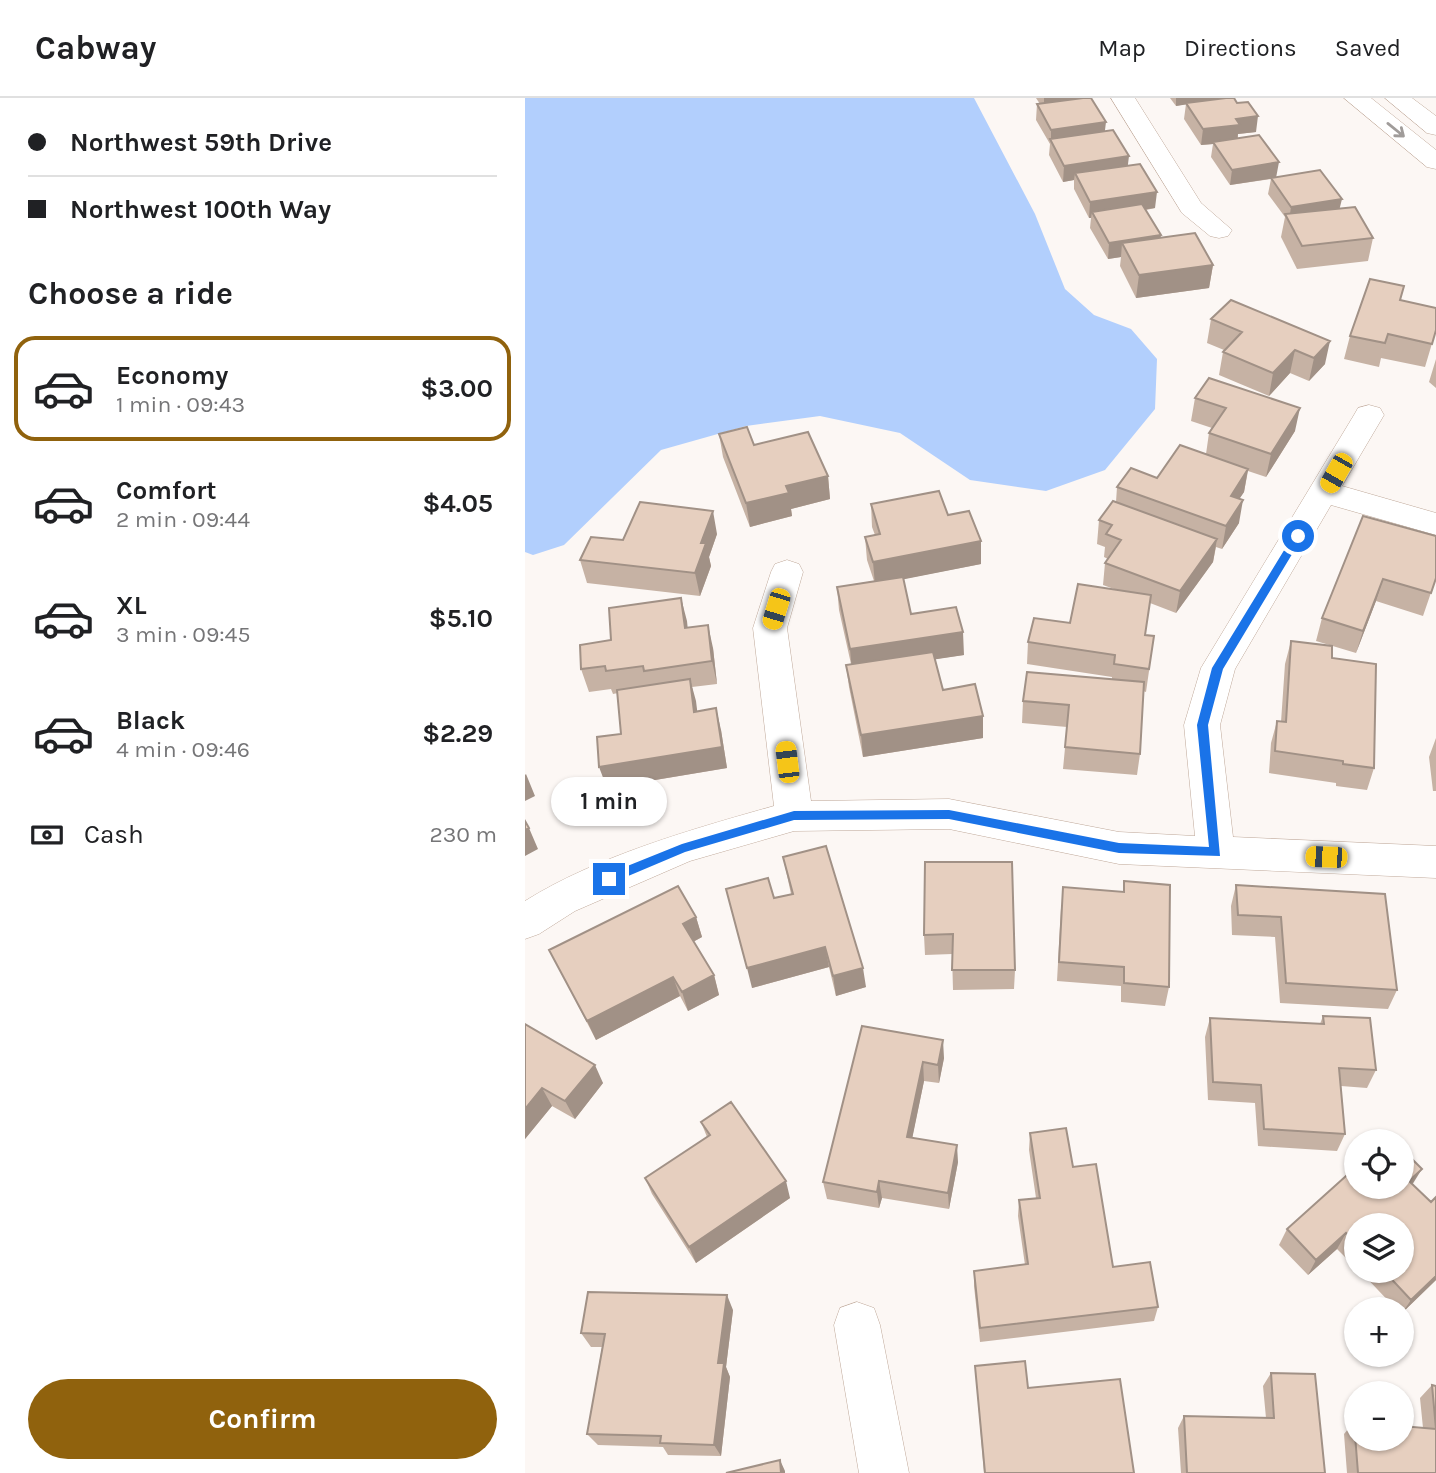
<!DOCTYPE html>
<html lang="en">
<head>
<meta charset="utf-8">
<style>
	:root { --surface:#fff; --page:#f2f2f2; --text:#202124; --muted:#757577; --line:#e0e0e0; --accent:#90620d }
	body { margin:0; font-family:Karla,sans-serif; background:var(--page); color:var(--text); height:100vh; display:flex; flex-direction:column; font-size:26px; white-space:nowrap }
	* { box-sizing:border-box; margin:0 }
	p { font-size:23px; color:var(--muted) }
	.icon { flex:none; width:38px; height:38px; fill:none; stroke:currentColor; stroke-width:2; stroke-linecap:round; stroke-linejoin:round }
	.map { position:relative; flex:1; overflow:hidden }
	.details { display:flex; flex-direction:column; background:var(--surface); width:525px }
	.details>* { flex:none }
	.top-card { display:grid; align-content:center; height:154px; padding:0 28px; background:var(--surface) }
	.tools { position:absolute; left:819px; top:1031px; display:grid; gap:14px }
	.tools a { display:grid; place-items:center; width:70px; height:70px; border-radius:50%; background:var(--surface); box-shadow:0 2px 5px #0004; font-size:35px }
	.end { position:absolute; width:32px; height:32px; margin:-16px; border:9px solid #1a73e8; background:#fff; box-shadow:0 0 0 4px #fff }
	.from { border-radius:50% }
	.bubble { position:absolute; height:49px; border-radius:24px; background:var(--surface); box-shadow:0 2px 5px #0004; font-size:23px; font-weight:700; line-height:49px; text-align:center }
	.car { position:absolute; width:21px; height:42px; margin:-21px -10px; border-radius:9px; box-shadow:0 0 5px 2px #0007; background:linear-gradient(#f5c518 24%,#345 0 40%,#f5c518 0 76%,#345 0 86%,#f5c518 0) }
	.top-card b { display:flex; align-items:center; gap:24px; height:66px; font-size:26px }
	.top-card b+b { border-top:2px solid var(--line) }
	.top-card i { width:18px; height:18px; background:var(--text) }
	ul { padding:0; list-style:none }
	li { display:flex; align-items:center; gap:21px; height:105px; margin:0 14px 10px; padding:0 14px; border:4px solid transparent; border-radius:21px }
	li div { flex:1 }
	li b { display:block; font-size:26px }
	li em { font-style:normal; font-weight:700 }
	li.current { border-color:var(--accent) }
	li>.icon { width:63px; height:63px; stroke-width:1.5 }
	h2 { padding:0 28px; font-size:32px; line-height:84px }
	.pay { display:flex; align-items:center; gap:18px; height:77px; padding:0 28px; font-size:26px }
	.pay p { margin-inline-start:auto }
	.button { display:flex; gap:14px; margin-top:auto; padding:14px 28px }
	.button a { flex:1; height:80px; border-radius:42px; background:var(--accent); color:#fff; font-size:28px; font-weight:700; line-height:80px; text-align:center }
	header { display:flex; align-items:center; gap:42px; box-sizing:border-box; height:98px; padding:0 35px; background:var(--surface); border-bottom:2px solid var(--line) }
	header strong { font-size:33px }
	nav { display:flex; gap:38px; margin-inline-start:auto; font-size:24px }
	main { display:flex; flex:1; min-height:0 }
	.map>svg:first-child { display:block }
	.water { fill:#b2cffd }
	.lines { fill:none; stroke-linecap:round; stroke-linejoin:round }
	.minor-casing { stroke:#bfa899; stroke-width:1 }
	.minor { fill:#fff; fill-rule:evenodd }
	.wall { fill:#c6b2a4 }
	.shaded-wall { fill:#a19186 }
	.building { fill:#e6cfbf; stroke:#a19186; stroke-width:2 }
	.oneway { stroke:#a09c9a }
	.route { fill:#1a73e8 }
</style>
</head>
<body>
<header>
<strong>Cabway</strong>
<nav><a>Map</a><a>Directions</a><a>Saved</a></nav>
</header>
<main>
<section class="details">
<div class="top-card">
<b><i class="from"></i>Northwest 59th Drive</b>
<b><i></i>Northwest 100th Way</b>
</div>
<h2>Choose a ride</h2>
<ul>
<li class="current"><svg class="icon" aria-label="car" viewBox="0 0 24 24"><path d="M5 17H2v-5l4-1 3-4h7l3 4 3 1v5h-3M9 17h6M6 11h13"/><circle cx="7" cy="17" r="2"/><circle cx="17" cy="17" r="2"/></svg><div><b>Economy</b><p>1 min · 09:43</p></div><em>$3.00</em></li>
<li><svg class="icon" aria-label="car" viewBox="0 0 24 24"><path d="M5 17H2v-5l4-1 3-4h7l3 4 3 1v5h-3M9 17h6M6 11h13"/><circle cx="7" cy="17" r="2"/><circle cx="17" cy="17" r="2"/></svg><div><b>Comfort</b><p>2 min · 09:44</p></div><em>$4.05</em></li>
<li><svg class="icon" aria-label="car" viewBox="0 0 24 24"><path d="M5 17H2v-5l4-1 3-4h7l3 4 3 1v5h-3M9 17h6M6 11h13"/><circle cx="7" cy="17" r="2"/><circle cx="17" cy="17" r="2"/></svg><div><b>XL</b><p>3 min · 09:45</p></div><em>$5.10</em></li>
<li><svg class="icon" aria-label="car" viewBox="0 0 24 24"><path d="M5 17H2v-5l4-1 3-4h7l3 4 3 1v5h-3M9 17h6M6 11h13"/><circle cx="7" cy="17" r="2"/><circle cx="17" cy="17" r="2"/></svg><div><b>Black</b><p>4 min · 09:46</p></div><em>$2.29</em></li>
</ul>
<div class="pay"><svg class="icon" aria-label="cash" viewBox="0 0 24 24"><path d="M3 7h18v10H3z"/><circle cx="12" cy="12" r="2"/></svg>Cash<p>230 m</p></div>
<div class="button"><a>Confirm</a></div>
</section>
<div class="map">
<svg width="911" height="1375" viewBox="0 0 911 1375">
	<rect width="100%" height="100%" fill="#fcf7f4"/>
	<path class="water" d="M0 0H449L510 116 540 191 569 217 606 231 632 261 630 311 580 372 521 393 445 382 375 335 295 318 221 328 136 352 39 447 8 457 0 454Z"/>
	<g class="lines">
		<defs>
			<path id="minor" d="M586 0H610L676 105 707 132 703 138 694 140 685 138 657 115Z
				M819 0H846L911 52V71L902 69Z
				M860 0H887L911 18V37L902 35Z
				M844 307 855 310 859 317 817 388 911 415V437L806 407 710 571 695 627 708 739 911 748V780L594 766 424 731 269 733 165 763 50 813 14 836 0 841V803C72 758 168 731 249 708L228 530 246 474 250 466 262 462 274 466 278 474 262 530 286 703 424 701 594 734 670 738 659 627 676 570 829 317 833 310Z
				M332 1204 349 1210 355 1227 384 1375H334L309 1227 315 1210Z"/>
		</defs>
		<use href="#minor" class="minor-casing"/>
		<use href="#minor" class="minor"/>
	</g>
	<path class="wall" d="M511 0H566L580 34 630 110 621 112 636 140 688 167 684 190 611 200 595 168 596 159 583 161 565 130 566 120H564L549 91V82L538 84 524 57 525 46 511 22 512 6H515Z
		M645 0H709L731 34 713 36V40L751 79 815 111 848 140 843 163 772 171 756 139 760 119 743 96 746 81 705 87 686 59 688 46 676 47 659 21 661 6 651 8Z
		M879 188 875 202 911 232 900 269 856 260 854 269 819 261 825 238Z
		M706 202 800 266 784 283 765 275 744 298 694 277 698 254 699 252 682 245 686 221Z
		M911 261V290L904 284Z
		M670 300 770 333 741 379 723 373 719 394 714 401V425L697 451 691 449 688 464 651 515 625 505 620 537 629 538 621 594 618 593 615 656 612 677 538 671 542 629 497 625 498 603 587 581V579L502 566 503 544 545 525 589 491 578 487 580 465 583 461 579 459 580 449 572 446 574 422 591 404 592 389 632 380 681 356 684 335 687 330 666 323Z
		M194 336 229 347 303 378 305 401 266 411 267 418 225 429 198 359Z
		M346 406 423 417 456 466 378 481 386 516 439 557 410 561 418 592 458 640 338 659 324 589 321 567 326 566 314 512 312 489 349 483 342 462 340 439 350 437 347 429Z
		M192 436 184 459 186 468 175 498 62 485 55 462 98 442Z
		M911 438V480L898 518 851 503 831 555 791 543 797 520Z
		M156 500 162 530 188 550 192 586 167 589 172 614 196 632 202 670 82 690 96 636 93 595 88 596 86 591 64 594 56 571 86 542Z
		M766 543 807 560 849 670 842 692 811 688V685L744 675 746 645 752 623 756 624 760 566Z
		M911 640V693H908L904 659Z
		M258 759 341 889 311 898 304 869 227 890 249 800 266 796Z
		M400 764 490 872 489 891 428 892 427 856 400 857 399 837Z
		M599 783 644 889 640 908 596 904V888L532 883 536 810 598 794Z
		M711 787 872 892 863 911 755 905 750 839 707 837 706 808Z
		M171 819 177 839 168 844 189 877 194 897 163 913 155 898 71 942 34 871 24 852Z
		M798 918 851 972 842 990 816 988 820 1036 812 1053 733 1048 730 1005 683 1002 680 939 685 920 795 926Z
		M0 926 78 985 50 1021 27 1008 0 1041Z
		M337 928 419 960 414 985 399 983 387 1040 433 1064 424 1111 357 1100 354 1110 302 1101 298 1084Z
		M176 1024 265 1100 171 1165 127 1096 120 1080 182 1039Z
		M505 1035 548 1069 588 1169 633 1209 629 1223 455 1244 449 1188V1173L500 1167 493 1118 494 1102 511 1100 504 1052Z
		M888 1086 906 1104 911 1099V1182L877 1215V1211H871L834 1172H877L831 1127V1170L812 1151 783 1177 754 1147 762 1131Z
		M208 1212 201 1269 205 1279 196 1358 143 1357 138 1349 73 1347 62 1336 77 1249H66L56 1235Z
		M450 1268 503 1290 609 1375H459Z
		M746 1275 800 1375H656L653 1330 659 1318 741 1320 738 1288Z
		M907 1287 911 1288V1375H822L819 1336 829 1324 898 1330 895 1300Z"/>
	<path class="shaded-wall" d="M519 0H563L519 13Z
		M651 0H704L651 8Z
		M733 18 731 34 713 36 712 42 688 44V46L676 47 678 31 711 21Z
		M581 24 579 40 526 43V32Z
		M604 58 602 74 550 75 549 82 538 84 539 68Z
		M754 64 751 80 705 87 707 72Z
		M632 94 630 110 569 119 567 114 566 120H564L565 104Z
		M817 101 813 117 764 123 766 109Z
		M636 137 634 153 597 145 596 159 583 161 584 145Z
		M688 167 684 190 611 200 614 177Z
		M805 243 800 266 784 283 789 260Z
		M770 252 765 275 744 298 748 275Z
		M775 310 770 333 741 379 746 356Z
		M723 371 719 394 701 421 706 398Z
		M303 378 305 401 266 411 267 418 225 429 221 405 261 388Z
		M718 402 714 425 697 451 701 428Z
		M188 413 192 436 184 459 186 468 175 498 170 475 176 445Z
		M692 441 688 464 651 515 655 493Z
		M456 443V466L350 487 348 464Z
		M858 481 851 503 831 555 838 533Z
		M156 500 162 523 165 553 160 530Z
		M183 527 188 550 192 586 187 563Z
		M438 534 439 557 327 574 325 551Z
		M165 581 171 603 175 636 169 614Z
		M191 610 196 632 202 670 82 690 74 669Z
		M458 618V640L338 659 336 637Z
		M1 676 10 698 0 703V677Z
		M4 730 13 751 0 758V732Z
		M171 819 177 839 164 846 158 826Z
		M300 849 304 869 227 890 222 870Z
		M338 870 341 889 311 898 308 878Z
		M189 877 194 897 163 913 157 894Z
		M148 879 155 898 71 942 62 923Z
		M418 942 419 960 414 985 413 967Z
		M398 964 399 983 384 1056 382 1039Z
		M70 967 78 985 50 1021 40 1003Z
		M17 990 27 1008 0 1041V1011Z
		M432 1047 433 1064 424 1111 423 1095Z
		M897 1071 887 1087 884 1083Z
		M261 1083 265 1100 171 1165 164 1149Z
		M354 1083 357 1100 354 1110 352 1094Z
		M821 1135 812 1151 783 1177 791 1162Z
		M911 1178V1182L877 1215 886 1202Z
		M202 1197 208 1212 201 1269 205 1279 196 1358 189 1347 193 1265Z
		M255 1362 260 1373V1375H256Z"/>
	<path class="building" d="M558 0H566L581 24 526 32 512 6Z
		M701 0H709L712 5 723 4 733 18 711 21 715 27 678 31 661 5Z
		M588 32 604 58 539 68 525 41Z
		M734 37 754 64 707 72 688 44Z
		M615 66 632 94 565 104 550 75Z
		M795 72 817 101 766 109 746 80Z
		M617 106 636 137 584 145 567 114Z
		M830 109 848 140 777 148 760 116Z
		M670 135 688 167 614 177 597 145Z
		M845 181 879 188 875 202 911 210V232L907 246 863 236 860 245 825 238Z
		M706 202 805 243 789 260 770 252 748 275 698 254 717 234 686 221Z
		M684 280 775 310 746 356 684 335 701 310 670 300Z
		M222 329 229 347 283 334 303 378 261 388 264 395 221 405 194 336Z
		M655 347 723 371 706 398 718 402 701 428 592 389 606 370 632 380Z
		M414 393 423 417 444 413 456 443 348 464 340 439 355 436 346 406Z
		M588 403 692 441 655 493 580 465 596 442 581 436 587 427 574 422Z
		M115 404 188 413 176 445H181L170 475 55 462 66 439 98 442Z
		M838 418 911 438V480L906 495 858 481 838 533 797 520Z
		M378 479 386 516 431 509 438 534 325 551 312 489Z
		M553 486 626 497 620 537 629 538 624 571 589 566 590 557 503 544 509 520 545 525Z
		M156 500 160 530 183 527 187 563 119 573 118 568 81 573 80 568 56 571 55 547 86 542 84 510Z
		M766 543 807 548V560L851 566 849 670 818 666V663L750 653 752 623 761 624Z
		M408 554 418 592 450 586 458 618 336 637 321 567Z
		M502 574 619 584 615 656 540 649 544 607 498 603Z
		M165 581 169 614 191 610 197 649 74 669 72 639 96 636 92 592Z
		M0 723 4 730 0 732Z
		M301 748 338 870 308 878 300 849 222 870 201 791 243 780 249 800 268 796 258 759Z
		M400 764H487L490 872H427L428 836 399 837Z
		M599 783 645 787 644 889 599 885V869L534 864 538 789 599 794Z
		M711 787 860 796 872 892 761 885 756 819 713 817Z
		M153 788 171 819 158 826 189 877 157 894 148 879 62 923 24 852Z
		M798 918 845 920 851 972 814 970 820 1036 739 1031 736 987 688 984 685 920 799 926Z
		M0 926 70 967 40 1003 17 990 0 1011Z
		M337 928 418 942 413 967 398 964 382 1039 432 1047 423 1095 354 1083 352 1094 298 1084Z
		M206 1004 261 1083 164 1149 120 1080 185 1037 176 1024Z
		M541 1030 548 1069 571 1066 588 1169 625 1164 633 1209 455 1230 449 1173 503 1166 494 1102 515 1100 505 1035Z
		M864 1039 868 1043H860Z
		M877 1051 897 1071 884 1083 906 1104 911 1099V1178L886 1202 858 1172H877V1127H831V1145L821 1135 791 1162 762 1131 831 1069V1088H877Z
		M63 1194 202 1197 193 1265H199L189 1347 135 1345 136 1338 62 1336 80 1236 56 1235Z
		M500 1263 503 1290 595 1281 609 1375H460L450 1268Z
		M746 1275 790 1276 800 1375H662L659 1318 749 1320Z
		M907 1287 911 1288V1375H833L829 1324H831V1340H877V1328L911 1331Z
		M255 1362 256 1375H201Z"/>
	<defs><path id="oneway-shaft" d="M-6 0H5M1.5-3L5.5 0L1.5 3" fill="none" stroke-width="1.6" stroke-linecap="round" stroke-linejoin="round" transform="scale(1.75)"/></defs>
	<use class="oneway" href="#oneway-shaft" transform="translate(871 32) rotate(39)"/>
	<path class="route" d="M769 436 778 438 698 571 683 627 695 758 594 755 424 721 269 722 160 754 89 784H80V777L157 746 269 713 424 712 594 745 684 749 672 627 687 570Z"/>
</svg>
<div class="tools">
<a><svg class="icon" aria-label="locate" viewBox="0 0 24 24"><circle cx="12" cy="12" r="6"/><path d="M12 2v4M12 18v4M2 12h4M18 12h4"/></svg></a>
<a><svg class="icon" aria-label="layers" viewBox="0 0 24 24"><path d="M12 4l9 5-9 5-9-5zM3 14l9 5 9-5"/></svg></a>
<a>+</a>
<a>−</a>
</div>
<i class="end from" style="left:773px;top:438px"></i>
<i class="end" style="left:84px;top:781px"></i>
<div class="bubble" style="left:26px;top:679px;width:116px">1 min</div>
<i class="car" style="left:811px;top:375px;rotate:210deg"></i>
<i class="car" style="left:251px;top:511px;rotate:197deg"></i>
<i class="car" style="left:262px;top:664px;rotate:353deg"></i>
<i class="car" style="left:801px;top:759px;rotate:272deg"></i>
</div>
</main>
</body>
</html>
